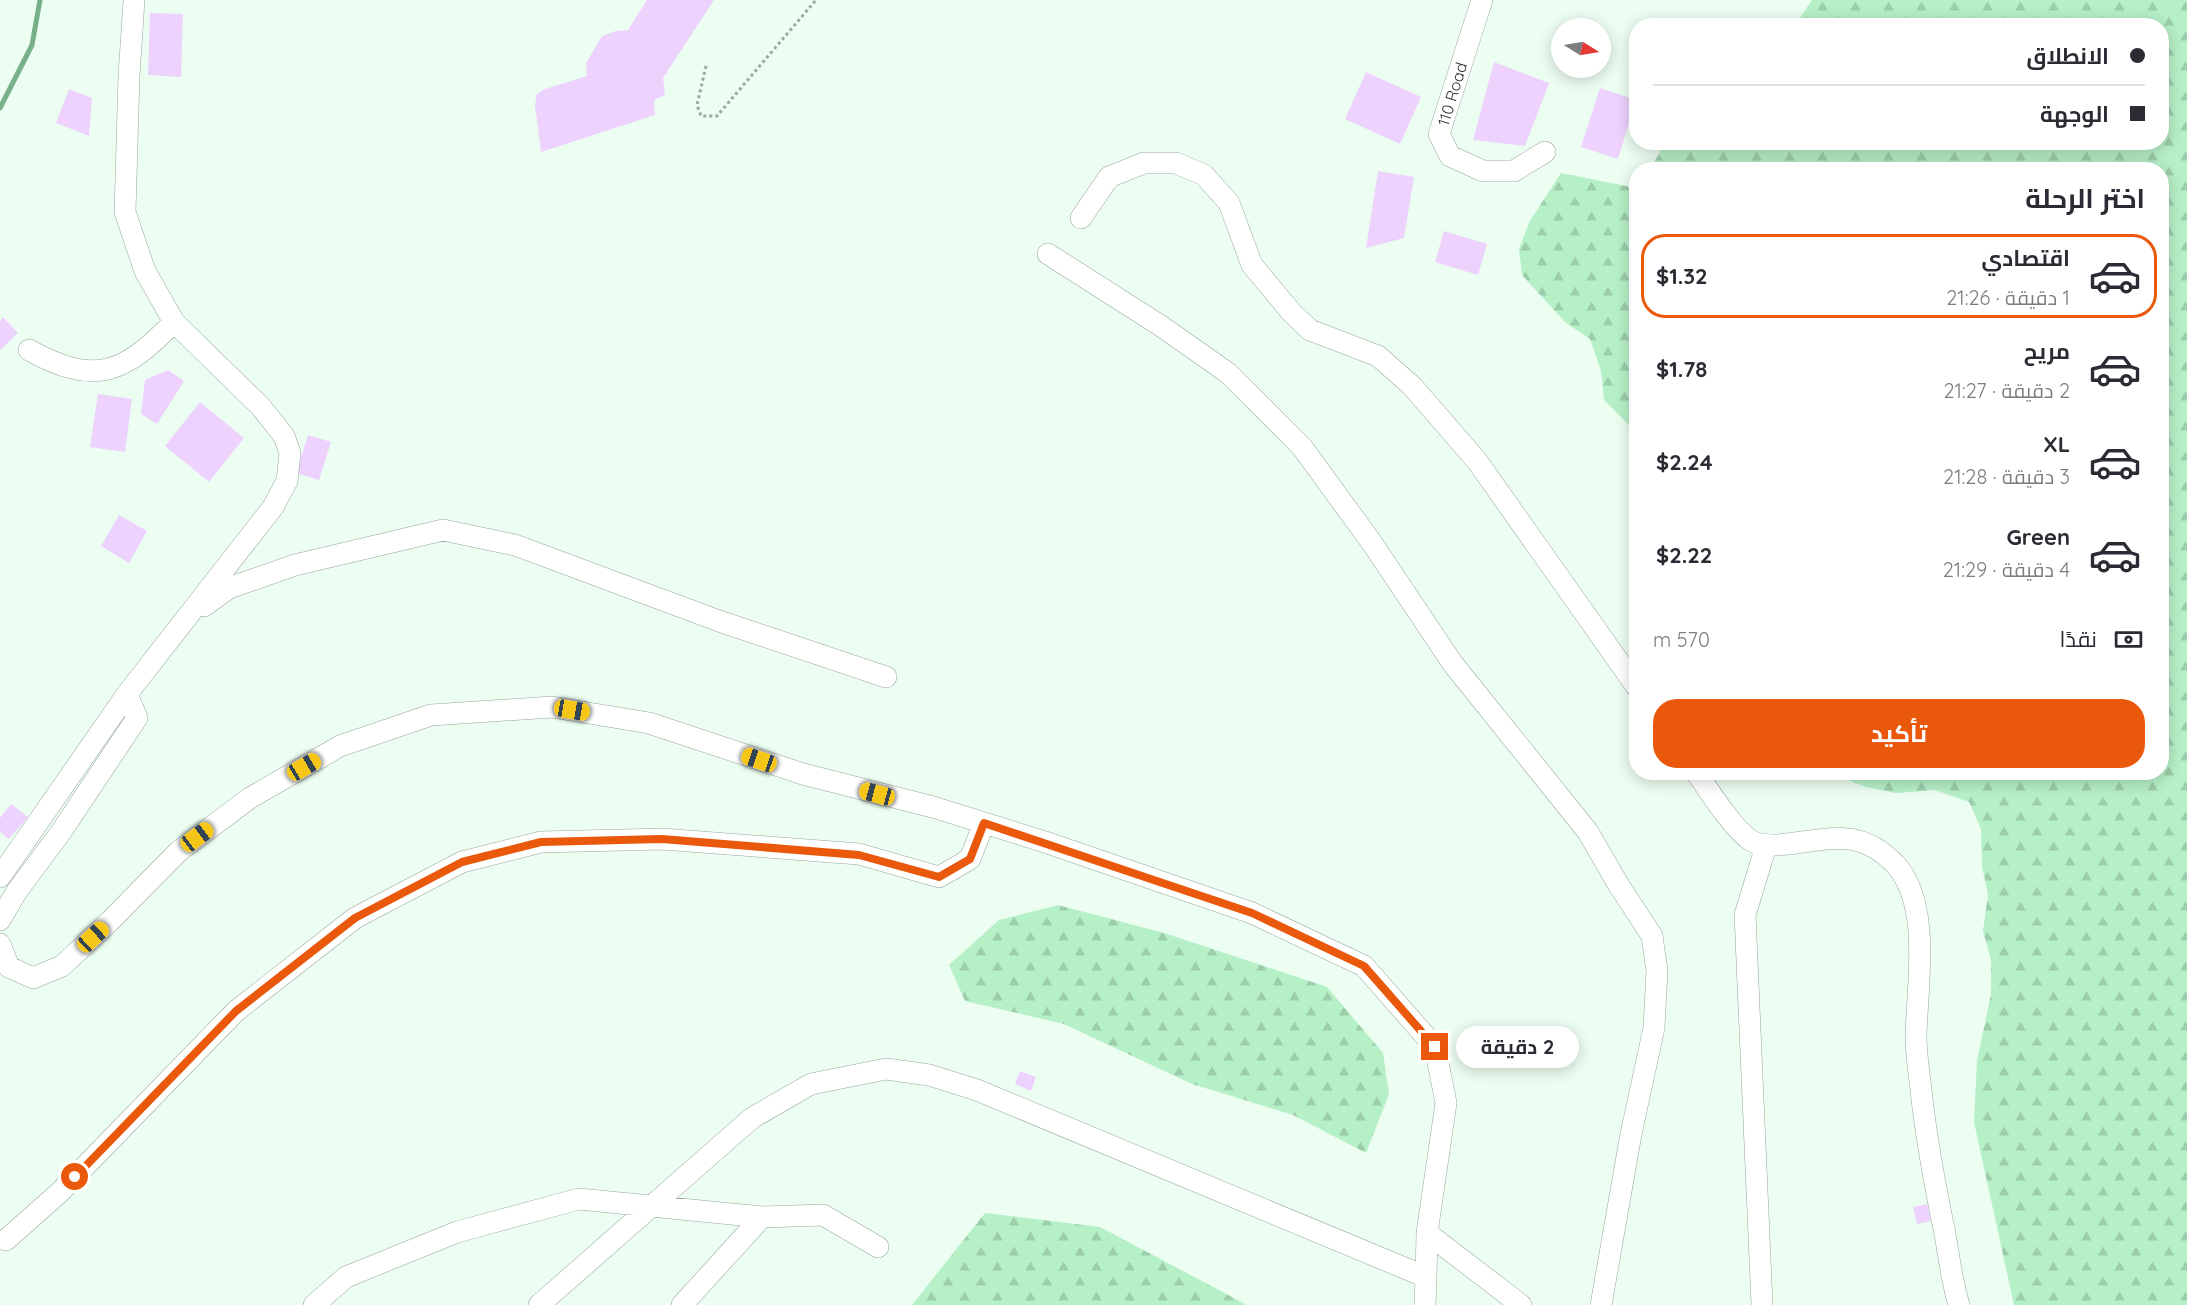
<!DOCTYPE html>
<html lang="ar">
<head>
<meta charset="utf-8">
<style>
	:root { --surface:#fff; --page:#f2f2f3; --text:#2b2b33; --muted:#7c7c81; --line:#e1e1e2; --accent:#ea580c }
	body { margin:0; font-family:Quicksand,Cairo,sans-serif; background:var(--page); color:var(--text); direction:rtl; height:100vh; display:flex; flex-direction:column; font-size:22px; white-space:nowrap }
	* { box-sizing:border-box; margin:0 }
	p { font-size:20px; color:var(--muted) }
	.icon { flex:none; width:33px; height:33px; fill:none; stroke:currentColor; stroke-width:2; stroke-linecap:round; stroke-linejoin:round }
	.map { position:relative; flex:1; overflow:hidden; direction:ltr }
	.drawer { position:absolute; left:1629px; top:162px; width:540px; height:618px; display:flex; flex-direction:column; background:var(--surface); border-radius:24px; box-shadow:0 3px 15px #0003; direction:rtl }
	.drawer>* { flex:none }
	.hud { position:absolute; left:1629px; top:18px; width:540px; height:132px; border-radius:24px; box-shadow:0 3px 15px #0003; direction:rtl; display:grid; align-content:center; height:132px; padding:0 24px; background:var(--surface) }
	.needle { width:39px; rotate:101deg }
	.controls { position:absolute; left:1551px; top:18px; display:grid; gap:12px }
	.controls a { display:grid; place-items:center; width:60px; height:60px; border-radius:50%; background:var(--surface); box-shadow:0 3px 15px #0003; font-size:30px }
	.end { position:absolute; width:27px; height:27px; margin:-14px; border:8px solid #ea580c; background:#fff; box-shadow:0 0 0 3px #fff }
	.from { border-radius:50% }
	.bubble { position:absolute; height:42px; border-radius:21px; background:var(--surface); box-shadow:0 3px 15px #0003; font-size:20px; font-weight:700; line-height:42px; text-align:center; direction:rtl }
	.car { position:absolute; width:18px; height:36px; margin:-18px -9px; border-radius:8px; box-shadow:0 0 4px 2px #0007; background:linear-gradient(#f5c518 24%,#345 0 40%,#f5c518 0 76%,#345 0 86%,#f5c518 0) }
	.hud b { display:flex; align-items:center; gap:21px; height:57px; font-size:22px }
	.hud b+b { border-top:2px solid var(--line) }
	.hud i { width:15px; height:15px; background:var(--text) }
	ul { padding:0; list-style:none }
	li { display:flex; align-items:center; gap:18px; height:84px; margin:0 12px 9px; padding:0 12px; border:3px solid transparent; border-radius:24px }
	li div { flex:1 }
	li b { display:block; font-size:22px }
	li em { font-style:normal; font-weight:700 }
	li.selected { border-color:var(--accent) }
	li>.icon { width:54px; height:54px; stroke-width:1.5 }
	h2 { padding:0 24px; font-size:27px; line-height:72px }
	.pay { display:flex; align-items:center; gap:15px; height:66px; padding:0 24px; font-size:22px }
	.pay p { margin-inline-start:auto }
	.button { display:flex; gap:12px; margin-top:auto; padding:12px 24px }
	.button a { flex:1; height:69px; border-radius:24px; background:var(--accent); color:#fff; font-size:24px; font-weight:700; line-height:69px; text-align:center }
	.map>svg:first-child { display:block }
	.forest { fill:url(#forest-firs) }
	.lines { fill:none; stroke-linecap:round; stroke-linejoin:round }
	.stream { stroke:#78b08a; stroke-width:5 }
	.building { fill:#edd2fd }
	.street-casing { stroke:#97a69b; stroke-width:22 }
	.path { stroke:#9da9a0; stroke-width:3; stroke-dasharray:3 3; stroke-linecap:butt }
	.street { stroke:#fff; stroke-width:21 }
	.route { stroke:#ea580c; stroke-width:8 }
	.labels { text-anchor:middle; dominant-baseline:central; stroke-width:4.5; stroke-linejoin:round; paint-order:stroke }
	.street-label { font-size:16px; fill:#303732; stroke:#fff }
</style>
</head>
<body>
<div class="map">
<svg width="2187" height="1305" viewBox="0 0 2187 1305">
	<defs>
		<pattern id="forest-firs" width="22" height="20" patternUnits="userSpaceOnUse" patternTransform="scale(1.5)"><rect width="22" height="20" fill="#b6f0c7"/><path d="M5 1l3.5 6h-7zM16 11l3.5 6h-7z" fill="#9dceab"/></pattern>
	</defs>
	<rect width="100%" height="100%" fill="#ecfdf1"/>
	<path class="forest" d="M1812 0H2187V1305H2014L1974 1122 1977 1061 1991 994V960L1983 931 1988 895 1982 866 1981 829 1969 802 1935 790 1896 793 1866 787 1838 776 1833 773 2162 772V170L1650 169 1660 152 1661 143 2162 142V26L1795 25Z
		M1561 173 1636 188V432L1604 400 1601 371 1590 339 1566 323 1522 275 1519 249 1530 221Z
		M1058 905 1164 933 1327 987 1383 1053 1389 1094 1366 1153 1293 1115 1192 1084 1064 1024 965 1001 949 965 999 920Z
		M985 1213 1100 1227 1247 1305H912Z"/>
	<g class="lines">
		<path class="stream" d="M0 108 32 45 40 0"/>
	</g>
	<path class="building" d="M647 0H714L663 78 665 95 654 100 655 115 541 152 535 105 537 94 545 89 587 76 586 63 602 36 616 31 628 30Z
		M150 13 183 14 181 77 148 75Z
		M1494 62 1549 83 1525 146 1473 140Z
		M1366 72 1421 97 1400 144 1345 119Z
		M1600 88 1636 100 1618 159 1581 147Z
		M69 89 92 98 89 136 56 123Z
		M1378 171 1414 177 1404 238 1366 248Z
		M1444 231 1487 244 1478 275 1435 262Z
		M3 317 18 333 0 350V321Z
		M168 370 184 381 157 424 141 414 145 380Z
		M98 394 132 399 125 452 90 447Z
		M200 402 244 438 209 482 165 446Z
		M308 435 331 442 319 480 296 473Z
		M119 515 147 531 129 563 101 546Z
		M11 804 28 817 9 839 0 832V818Z
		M1020 1071 1036 1077 1031 1091 1015 1084Z
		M1927 1204 1931 1221 1917 1224 1913 1207Z"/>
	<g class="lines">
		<defs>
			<path id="street" d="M1482 0 1439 134 1450 156 1483 171H1514L1545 152
				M1081 218 1109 177 1144 163H1176L1204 175 1229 203 1252 265 1292 313 1310 330 1378 356 1412 386 1477 461 1636 686
				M1048 254 1161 326 1228 373 1302 447 1372 543 1453 664 1588 832 1618 884 1652 936 1657 971 1654 1028 1631 1134 1601 1305
				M29 350C96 387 124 373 174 322
				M204 606 229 588 295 565 443 530 515 545 719 621 886 677
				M1696 772C1710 792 1731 826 1750 840 1757 845 1768 845 1776 845 1824 842 1856 824 1895 864 1932 904 1917 986 1916 1036 1916 1054 1919 1072 1921 1090 1926 1138 1935 1186 1945 1234 1949 1257 1952 1282 1959 1305
				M0 877 127 694 273 507 287 481 290 453 284 436 261 407 174 322 145 271 125 212 129 76 134 0
				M0 920 17 891 61 832 137 718 127 694
				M0 944 9 967 33 978 62 966 109 922 179 851 250 798 340 746 431 715 552 707 649 723 803 774 933 807 1045 842 1252 913 1364 966 1435 1047 1446 1103 1427 1233 1426 1277
				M762 1217 823 1215 878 1247
				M1427 1233 1521 1305
				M6 1240 60 1192 236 1011 355 918 462 862 541 842 662 839 859 854 939 877 970 859 984 823
				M314 1305 346 1277 457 1232 579 1199 762 1217 682 1305
				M539 1305 752 1118 811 1084 886 1069 929 1075 977 1090 1426 1277 1425 1305
				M1762 1305 1745 915 1766 846"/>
		</defs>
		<use href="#street" class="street-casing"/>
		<path class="path" d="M706 66 697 105 701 116H717L816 0"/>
		<use href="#street" class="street"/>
	</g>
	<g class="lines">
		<path class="route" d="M75 1177 236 1011 355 918 462 862 541 842 662 839 859 855 939 877 970 859 984 823 1252 913 1364 966 1435 1047"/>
	</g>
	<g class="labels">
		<g class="street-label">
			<text transform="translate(1452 94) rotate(-73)">110 Road</text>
		</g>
	</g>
</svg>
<div class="controls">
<a><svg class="needle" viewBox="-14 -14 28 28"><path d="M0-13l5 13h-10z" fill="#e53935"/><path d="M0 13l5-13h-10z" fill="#7c7c81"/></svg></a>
</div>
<i class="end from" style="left:75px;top:1177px"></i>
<i class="end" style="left:1435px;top:1047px"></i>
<div class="bubble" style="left:1456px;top:1026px;width:123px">2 دقيقة</div>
<i class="car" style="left:572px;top:710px;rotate:100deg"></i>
<i class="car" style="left:759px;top:760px;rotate:289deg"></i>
<i class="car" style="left:304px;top:767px;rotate:60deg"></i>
<i class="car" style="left:877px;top:794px;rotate:285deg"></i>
<i class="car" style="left:197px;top:837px;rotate:53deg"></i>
<i class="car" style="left:93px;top:937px;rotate:47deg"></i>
<div class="hud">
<b><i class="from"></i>الانطلاق</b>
<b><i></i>الوجهة</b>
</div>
<section class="drawer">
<h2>اختر الرحلة</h2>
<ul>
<li class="selected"><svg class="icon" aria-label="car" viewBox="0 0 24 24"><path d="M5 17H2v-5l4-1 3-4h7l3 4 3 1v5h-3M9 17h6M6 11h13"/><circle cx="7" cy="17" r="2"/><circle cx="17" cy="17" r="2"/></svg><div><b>اقتصادي</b><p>1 دقيقة · 21:26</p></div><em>$1.32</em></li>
<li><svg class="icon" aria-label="car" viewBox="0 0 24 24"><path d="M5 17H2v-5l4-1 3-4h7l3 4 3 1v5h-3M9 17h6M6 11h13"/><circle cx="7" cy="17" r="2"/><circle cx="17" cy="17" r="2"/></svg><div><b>مريح</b><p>2 دقيقة · 21:27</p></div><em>$1.78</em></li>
<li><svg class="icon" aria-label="car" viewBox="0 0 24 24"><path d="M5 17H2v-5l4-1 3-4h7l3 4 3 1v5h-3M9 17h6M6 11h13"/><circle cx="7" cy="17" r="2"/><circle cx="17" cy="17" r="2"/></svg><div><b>XL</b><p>3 دقيقة · 21:28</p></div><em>$2.24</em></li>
<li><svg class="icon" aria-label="car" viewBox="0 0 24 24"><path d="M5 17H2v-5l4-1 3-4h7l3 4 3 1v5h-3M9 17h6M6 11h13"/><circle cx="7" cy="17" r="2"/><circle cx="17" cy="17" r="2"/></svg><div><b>Green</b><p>4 دقيقة · 21:29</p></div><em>$2.22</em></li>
</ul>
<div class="pay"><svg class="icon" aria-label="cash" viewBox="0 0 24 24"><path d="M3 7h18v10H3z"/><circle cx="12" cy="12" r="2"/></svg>نقدًا<p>570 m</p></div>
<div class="button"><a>تأكيد</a></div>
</section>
</div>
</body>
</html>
